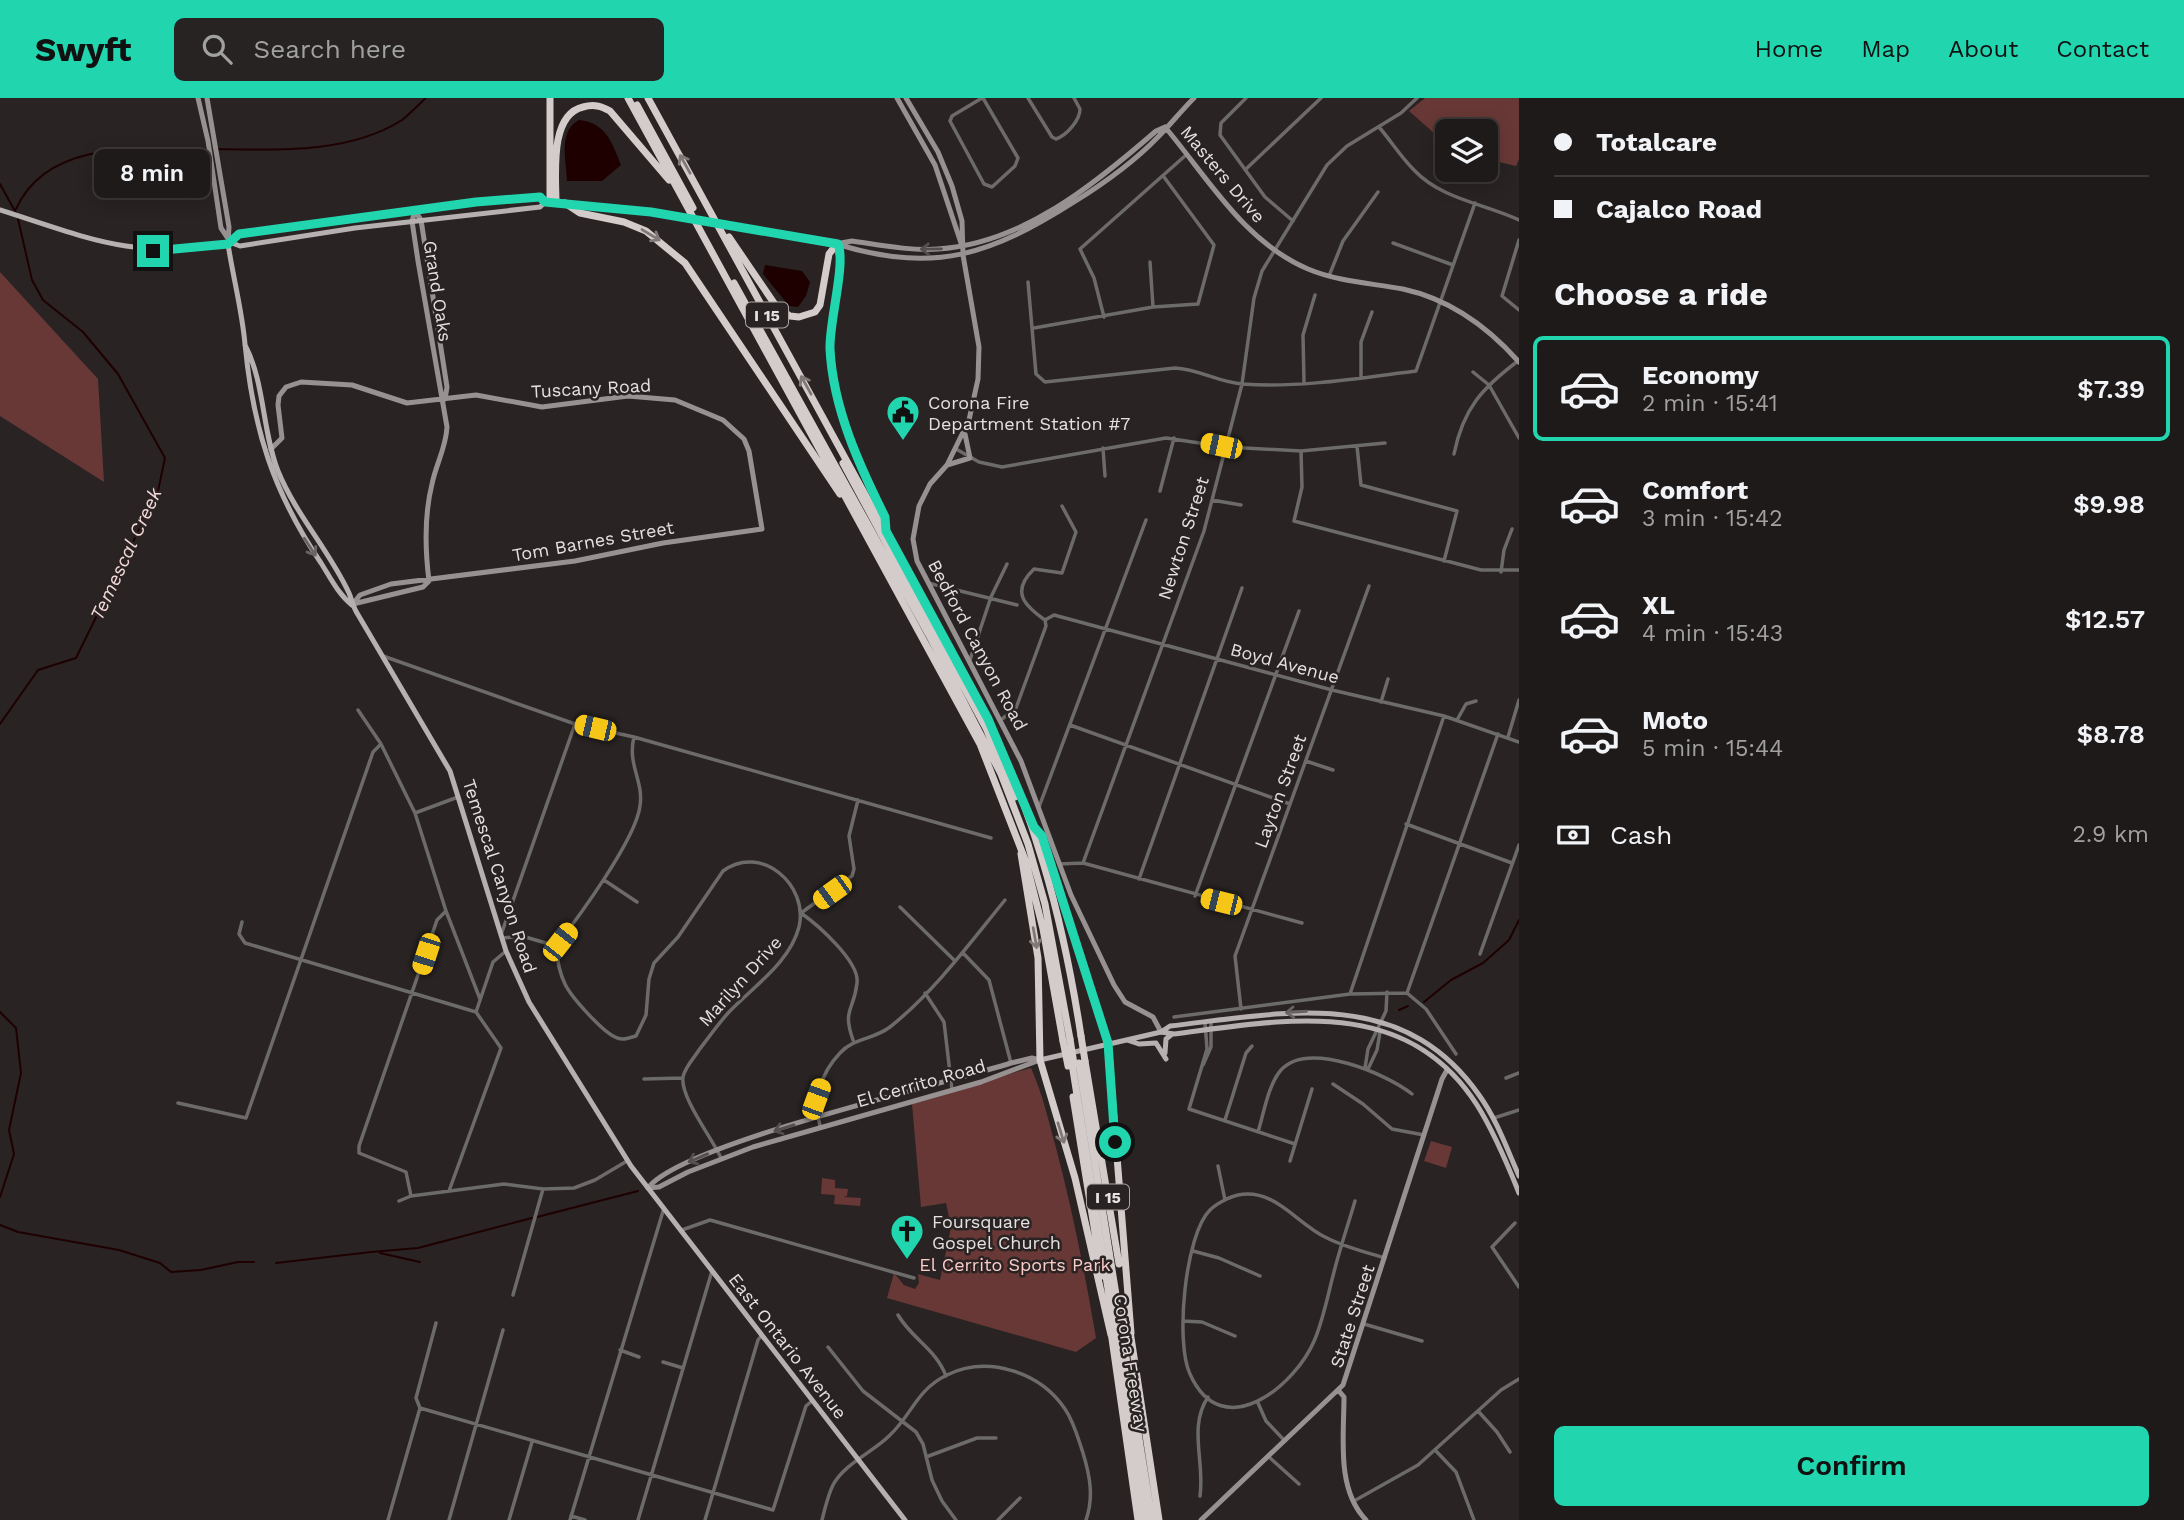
<!DOCTYPE html>
<html lang="en">
<head>
<meta charset="utf-8">
<style>
	:root { --surface:#1f1a1a; --page:#272323; --text:#f1f3f6; --muted:#a1a1a2; --line:#3c3839; --accent:#21d5af }
	body { margin:0; font-family:"Work Sans",sans-serif; background:var(--page); color:var(--text); height:100vh; display:flex; flex-direction:column; font-size:26px; white-space:nowrap }
	* { box-sizing:border-box; margin:0 }
	p { font-size:23px; color:var(--muted) }
	.icon { flex:none; width:38px; height:38px; fill:none; stroke:currentColor; stroke-width:2; stroke-linecap:round; stroke-linejoin:round }
	.map { position:relative; flex:1; overflow:hidden }
	.drawer { display:flex; flex-direction:column; background:var(--surface); width:665px }
	.drawer>* { flex:none }
	.guide { display:grid; align-content:center; height:154px; padding:0 35px; background:var(--surface) }
	.fabs { position:absolute; left:1435px; top:21px; display:grid; gap:14px }
	.fabs a { display:grid; place-items:center; width:63px; height:63px; border-radius:10px; background:var(--surface); box-shadow:0 4px 18px #0003,0 0 0 2px var(--line); font-size:35px }
	.end { position:absolute; width:32px; height:32px; margin:-16px; border:9px solid #21d5af; background:#111; box-shadow:0 0 0 4px #111 }
	.from { border-radius:50% }
	.bubble { position:absolute; height:49px; border-radius:10px; background:var(--surface); box-shadow:0 4px 18px #0003,0 0 0 2px var(--line); font-size:23px; font-weight:600; line-height:49px; text-align:center }
	.car { position:absolute; width:21px; height:42px; margin:-21px -10px; border-radius:9px; box-shadow:0 0 5px 2px #0007; background:linear-gradient(#f5c518 24%,#345 0 40%,#f5c518 0 76%,#345 0 86%,#f5c518 0) }
	.guide b { display:flex; align-items:center; gap:24px; height:66px; font-size:26px }
	.guide b+b { border-top:2px solid var(--line) }
	.guide i { width:18px; height:18px; background:var(--text) }
	ul { padding:0; list-style:none }
	li { display:flex; align-items:center; gap:21px; height:105px; margin:0 14px 10px; padding:0 21px; border:4px solid transparent; border-radius:10px }
	li div { flex:1 }
	li b { display:block; font-size:26px }
	li em { font-style:normal; font-weight:600 }
	li.current { border-color:var(--accent) }
	li>.icon { width:63px; height:63px; stroke-width:1.5 }
	h2 { padding:0 35px; font-size:32px; line-height:84px }
	.pay { display:flex; align-items:center; gap:18px; height:77px; padding:0 35px; font-size:26px }
	.pay p { margin-inline-start:auto }
	.primary-button { display:flex; gap:14px; margin-top:auto; padding:14px 35px }
	.primary-button a { flex:1; height:80px; border-radius:10px; background:var(--accent); color:#111; font-size:28px; font-weight:600; line-height:80px; text-align:center }
	header { display:flex; align-items:center; gap:42px; box-sizing:border-box; height:98px; padding:0 35px; background:var(--accent); color:#111 }
	header strong { font-size:33px }
	nav { display:flex; gap:38px; margin-inline-start:auto; font-size:24px }
	.search { width:490px; height:63px; background:var(--page); display:flex; align-items:center; gap:18px; box-sizing:border-box; padding:0 24px; border-radius:10px; color:var(--muted); font-size:26px }
	main { display:flex; flex:1; min-height:0 }
	.map>svg:first-child { display:block }
	.green { fill:#683836 }
	.water { fill:#1f0001 }
	.lines { fill:none; stroke-linecap:round; stroke-linejoin:round }
	.stream { stroke:#1f0001; stroke-width:2 }
	.street { stroke:#6d6a6a; stroke-width:3.5 }
	.secondary { stroke:#979291; stroke-width:5 }
	.primary { stroke:#b7b0b0; stroke-width:5 }
	.highway { stroke:#d4cccb; stroke-width:7 }
	.primary-bridge { stroke:#b7b0b0; stroke-width:5 }
	.highway-bridge { stroke:#d4cccb; stroke-width:7 }
	.oneway { stroke:#7e7877 }
	.oneway2 { stroke:#554f4f }
	.oneway3 { stroke:#696262 }
	.route { stroke:#21d5af; stroke-width:9 }
	.labels { text-anchor:middle; dominant-baseline:central; stroke-width:5; stroke-linejoin:round; paint-order:stroke }
	.shield { fill:#292323; stroke:#ada8a7; stroke-width:2 }
	.shield-label { font-size:16px; font-weight:bold; fill:#e5e1e0 }
	.street-label { font-size:18px; fill:#e5e1e0; stroke:#292323 }
	.poi-label { font-size:18px; fill:#e5e1e0; stroke:#292323; text-anchor:start }
	.park-label { font-size:18px; fill:#fcccc8; stroke:#292323 }
	.water-label { font-size:19px; font-style:italic; fill:#f2d9d7; stroke:#292323 }
</style>
</head>
<body>
<header>
<strong>Swyft</strong>
<div class="search"><svg class="icon" aria-label="search" viewBox="0 0 24 24"><circle cx="10" cy="10" r="6"/><path d="M15 15l6 6"/></svg>Search here</div>
<nav><a>Home</a><a>Map</a><a>About</a><a>Contact</a></nav>
</header>
<main>
<div class="map">
<svg width="1519" height="1422" viewBox="0 0 1519 1422">
	<rect width="100%" height="100%" fill="#292323"/>
	<path class="green" d="M1425 0H1519V61L1516 68 1486 61V33H1447V46L1444 44 1409 13Z
		M0 174 98 281 104 384 0 318Z
		M1031 970C1042 994 1048 1021 1055 1046 1072 1110 1085 1175 1096 1240L1076 1254 887 1200 894 1175 904 1187 915 1191 919 1185 918 1176 940 1182 951 1129 946 1105 921 1109 912 1006C952 996 990 980 1031 970Z
		M1431 1043 1452 1049 1446 1070 1424 1063Z
		M822 1080 835 1082V1090L848 1091 847 1098 843 1099 861 1100 860 1108 834 1106 835 1097 821 1096Z"/>
	<path class="water" d="M579 22C606 25 612 44 621 67L602 83H567C566 62 558 33 579 22Z
		M765 167 802 173 810 184 806 198 798 209 789 208 763 176Z"/>
	<g class="lines">
		<path class="stream" d="M216 51C276 52 349 56 402 22 410 16 418 7 426 0
			M0 86 16 115
			M16 111C47 41 142 50 207 51
			M0 626 38 572 76 560 158 393 165 360 118 276 83 234 43 202 32 182 18 121
			M1424 904 1451 882 1483 865 1509 842 1519 822
			M1399 912 1408 908
			M0 914 16 930 21 975 9 1032 14 1056 0 1099
			M537 1119 638 1093
			M0 1127 18 1134 119 1152 160 1165 171 1174 201 1172 238 1164H254
			M371 1154 418 1150 532 1120
			M380 1155 420 1164
			M276 1165 371 1154"/>
		<path class="street" d="M982 0 952 18 950 23 984 86 992 89 1015 68 1018 60 983 0
			M1028 0 1052 39 1056 41C1067 37 1080 22 1080 11L1074 0
			M1246 0 1221 25 1220 37 1265 99 1293 123
			M1379 29C1391 43 1401 59 1414 72 1441 101 1485 106 1519 122
			M1246 71 1321 0
			M1519 142 1502 198 1519 212
			M1393 145 1453 167
			M1150 164 1153 209
			M1329 178 1343 143 1378 94
			M1028 184 1036 276 1045 284 1175 270C1199 271 1220 285 1243 286 1301 290 1360 280 1416 273L1475 105
			M1104 219 1094 180 1080 151 1186 57
			M1034 230 1153 209 1198 206 1214 147 1164 79
			M1473 274 1489 287 1519 340
			M1361 280V244L1372 214
			M1304 285 1303 237 1315 197
			M1357 348 1361 387 1457 413 1444 463
			M1103 350 1105 378
			M956 351 979 364 1002 369 1166 340 1226 349 1301 353 1385 345
			M1301 353 1302 389 1294 423 1481 472H1519
			M1454 356C1463 311 1482 290 1518 263
			M1160 393 1174 340
			M1212 402 1241 407
			M1501 474 1504 452 1512 431
			M928 485 1017 507
			M1045 522 1054 517 1332 592 1444 618 1519 644
			M383 558 575 626 634 639 991 740
			M970 562 991 499 1007 466
			M1381 604 1388 581
			M358 612 381 646 415 715 446 813 480 901
			M1002 621 1016 610 1046 528 1045 522C1025 508 1010 494 1034 471L1062 475 1076 434 1062 408
			M1457 622 1466 606 1476 603
			M1070 627 1290 706
			M1508 639 1519 602
			M1306 663 1333 672
			M1039 709 1146 422
			M415 715 458 699
			M1406 726 1512 765
			M1083 765 1204 433 1242 286 1254 200 1262 173 1327 67 1347 48 1401 15 1417 0
			M1059 766 1083 765 1302 825
			M1139 781 1242 490
			M604 782 637 804
			M1195 798 1299 513
			M900 809 955 863
			M242 824 239 836 245 845 476 914
			M502 834 575 626
			M503 840 522 838 556 848
			M556 848C557 861 559 874 565 886 571 899 602 933 615 939 622 943 629 940 636 938L646 917 649 881 654 865 678 839 723 773C761 745 809 787 799 829 790 864 754 888 729 914 718 926 709 939 699 952 694 960 685 969 683 979 680 999 712 1040 721 1060
			M556 848C578 820 636 741 640 708 644 683 627 667 634 639
			M963 855 989 882 1011 965
			M1480 856 1519 747
			M925 895 944 924 952 992
			M1407 895 1498 636
			M1350 896 1444 618
			M1241 911 1235 858 1369 488
			M476 914 493 864 506 853
			M1174 919 1350 896 1407 895 1426 911 1456 956
			M1205 924 1207 951 1189 1011 1295 1046
			M853 942C842 911 854 913 857 885 860 864 818 827 801 815L852 778 854 771 849 738 858 702
			M1203 967 1211 949V923
			M1365 970 1368 951 1386 913 1387 894
			M1368 971 1377 952 1380 934
			M1506 980 1519 975
			M644 981 683 980
			M1333 986 1363 1006 1392 1031 1424 1037
			M178 1005 246 1020 373 654 381 646
			M1494 1020 1519 1012
			M1225 1022 1246 955 1252 948
			M820 1028C813 1002 820 976 840 955 853 940 873 942 890 929 934 894 970 845 1005 802
			M1258 1034C1264 1015 1268 987 1281 972 1308 942 1387 976 1412 996
			M1290 1063 1312 991
			M1218 1068 1225 1102
			M449 1093 501 950 476 914
			M411 1098 406 1074 359 1055V1048L437 822 446 813
			M399 1103 411 1098 504 1086 543 1091 574 1090 595 1082 627 1063
			M1355 1103C1348 1127 1340 1150 1334 1174 1328 1196 1324 1219 1315 1241 1296 1288 1222 1348 1190 1276 1175 1245 1185 1136 1210 1112 1216 1106 1229 1099 1238 1097 1275 1090 1296 1125 1325 1139 1344 1149 1365 1154 1385 1160
			M1515 1125 1492 1149 1519 1189
			M682 1132 710 1122 914 1180
			M1193 1153 1219 1160 1260 1178
			M513 1197 543 1091
			M898 1217C912 1241 936 1251 946 1278
			M1183 1223 1202 1224 1235 1238
			M1364 1226 1422 1243
			M828 1249 863 1293 916 1334 923 1346 932 1382 942 1403 956 1422
			M620 1252 639 1259
			M663 1264 683 1270
			M1258 1305 1266 1323 1285 1343
			M420 1310 773 1412 806 1308 812 1303
			M1478 1313 1497 1334 1510 1354
			M1435 1352 1456 1374 1474 1422
			M926 1359 977 1340H996
			M1269 1359 1299 1386
			M1200 1398C1205 1364 1188 1329 1208 1299
			M1354 1403 1418 1367 1501 1292 1519 1281
			M571 1418 585 1422
			M388 1422 420 1310 416 1300 436 1225
			M449 1422 503 1232
			M509 1422 532 1344
			M570 1422 664 1110
			M638 1422 712 1173
			M705 1422 758 1242 762 1237
			M822 1422C825 1410 828 1397 833 1387 844 1366 873 1354 889 1338 912 1317 916 1292 947 1277 988 1257 1040 1274 1065 1311 1074 1324 1078 1340 1083 1355 1090 1378 1094 1399 1086 1422
			M998 1422 1020 1400"/>
		<path class="secondary" d="M198 0 208 43 221 130 227 139
			M207 0 229 129 228 146
			M897 0 935 67 962 148
			M906 0 938 54 952 88 962 123 963 157 979 249 978 281 969 322 947 367 930 386 919 408 913 441 917 463 1021 663 1071 797 1114 887 1125 904 1153 919 1161 934
			M1165 29C1208 80 1244 144 1308 171 1339 184 1371 185 1403 191 1449 201 1488 229 1519 264
			M415 113 412 123 418 163 447 329C446 350 436 366 432 386 424 418 425 451 429 483
			M415 113 421 122 447 289 445 301
			M841 145 852 143C880 147 910 153 938 151 1022 146 1095 86 1156 33L1165 29
			M837 146C934 177 992 156 1074 104 1103 86 1134 64 1158 39 1170 27 1181 13 1194 0
			M271 351 282 340 278 307 279 298 286 289 301 284 352 287 407 305 476 297 542 309 628 298 675 302 723 322 744 341 749 353 762 431 663 445 575 463 391 486 360 497 352 507
			M947 367 970 360 965 336
			M353 506 423 489 429 483
			M648 1090C680 1046 945 986 1011 965L1032 960 1040 962
			M648 1090 659 1089 688 1074 753 1049 981 984 1040 962
			M1339 1293 1344 1299C1344 1339 1336 1391 1366 1422
			M1201 1422 1343 1287 1442 981 1447 972"/>
		<path class="primary" d="M565 105 674 118
			M0 112C91 141 133 162 232 145L240 148 355 130 540 109 545 104
			M738 128 837 146
			M232 145 239 136 476 104 540 99 549 104
			M228 146C233 179 242 212 245 246 253 330 273 394 321 465 330 479 338 496 352 507
			M245 247C265 285 262 333 278 373 296 417 329 452 349 495 352 502 353 509 357 515L450 673 506 853 529 904 631 1068 905 1422
			M1161 934 1170 928C1284 915 1402 887 1479 997 1497 1022 1507 1051 1519 1078
			M1127 942 1139 946 1156 945 1166 961
			M1165 955 1166 941 1171 937
			M1040 962 1161 934 1174 936C1284 922 1406 896 1477 1007 1494 1034 1507 1065 1519 1095"/>
		<path class="highway" d="M550 0V104
			M628 0 980 646 1026 764 1043 831 1063 943
			M648 0 977 601C1033 707 1063 820 1081 938
			M637 7 693 110
			M556 105C556 77 549 17 583 9 594 6 601 8 610 13L669 82
			M565 105 580 115 624 124 646 133 685 165 840 396
			M729 139 776 208 790 218 799 219 815 214 820 207 829 156 837 146C846 167 829 223 830 251 833 310 859 367 885 419L886 429
			M734 185 929 537 1001 676 1028 746 1045 806 1070 941
			M843 365 986 630 1015 699
			M1043 743 1108 945 1131 1235
			M1021 756 1038 860 1040 962 1075 1080 1111 1237
			M1085 963 1119 1166
			M1079 965 1152 1422
			M1072 966 1145 1422
			M1073 999 1102 1178
			M1130 1233 1159 1422
			M1111 1234 1138 1422"/>
		<path class="primary-bridge" d="M674 118 738 128"/>
		<path class="highway-bridge" d="M1081 938 1085 963
			M1070 941 1074 966
			M1063 943 1068 968"/>
	</g>
	<defs><path id="oneway-shaft" d="M-6 0H5M1.5-3L5.5 0L1.5 3" fill="none" stroke-width="1.6" stroke-linecap="round" stroke-linejoin="round" transform="scale(1.75)"/></defs>
	<g class="oneway">
		<use href="#oneway-shaft" transform="translate(685 66) rotate(-119)"/>
		<use href="#oneway-shaft" transform="translate(651 137) rotate(31)"/>
		<use href="#oneway-shaft" transform="translate(806 287) rotate(-119)"/>
		<use href="#oneway-shaft" transform="translate(1035 840) rotate(80)"/>
		<use href="#oneway-shaft" transform="translate(1061 1035) rotate(73)"/>
	</g>
	<g class="oneway2">
		<use href="#oneway-shaft" transform="translate(931 151) rotate(179)"/>
		<use href="#oneway-shaft" transform="translate(784 1030) rotate(163)"/>
		<use href="#oneway-shaft" transform="translate(698 1060) rotate(157)"/>
	</g>
	<g class="oneway3">
		<use href="#oneway-shaft" transform="translate(310 449) rotate(57)"/>
		<use href="#oneway-shaft" transform="translate(1296 914) rotate(176)"/>
	</g>
	<g class="lines">
		<path class="route" d="M153 153 228 146 239 136 476 104 540 99 545 104 651 114 838 146C846 166 829 224 830 251 833 310 859 367 885 419L886 433 988 621 1034 729 1042 738 1108 945 1115 1044"/>
	</g>
	<defs>
		<symbol id="civic-pin" viewBox="-11 -11 22 30"><path d="M0 17L-7.5 6A9.5 9.5 0 1 1 7.5 6Z" fill="#21d5af" stroke="#292323"/><path d="M-.6-6.5H3V-4.5H.6V-3L4-1V1h2V6H-6V1h2V-1L-.6-3ZM-1.2 2.5V6h2.4V2.5Z" fill="#111"/></symbol>
		<symbol id="church-pin" viewBox="-11 -11 22 30"><path d="M0 17L-7.5 6A9.5 9.5 0 1 1 7.5 6Z" fill="#21d5af" stroke="#292323"/><path d="M-1.2-6h2.4v3.5h3.3v2.4h-3.3V6h-2.4V-.1h-3.3v-2.4h3.3Z" fill="#111"/></symbol>
	</defs>
	<g fill-rule="evenodd">
		<use href="#civic-pin" x="884" y="295" width="38" height="52"/>
		<use href="#church-pin" x="888" y="1114" width="38" height="52"/>
	</g>
	<g class="labels">
		<g class="shield">
			<rect x="746" y="204.5" width="42" height="25" rx="5"/>
			<rect x="1087" y="1086.5" width="42" height="25" rx="5"/>
		</g>
		<g class="shield-label">
			<text x="767" y="217">I 15</text>
			<text x="1108" y="1099">I 15</text>
		</g>
		<g class="street-label">
			<text transform="translate(1223 76) rotate(50)">Masters Drive</text>
			<text transform="translate(438 193) rotate(81)">Grand Oaks</text>
			<text transform="translate(591 290) rotate(-3)">Tuscany Road</text>
			<text transform="translate(1183 440) rotate(-72)">Newton Street</text>
			<text transform="translate(593 443) rotate(-10)">Tom Barnes Street</text>
			<text transform="translate(978 547) rotate(62)">Bedford Canyon Road</text>
			<text transform="translate(1285 565) rotate(15)">Boyd Avenue</text>
			<text transform="translate(1280 693) rotate(-70)">Layton Street</text>
			<text transform="translate(500 778) rotate(72)">Temescal Canyon Road</text>
			<text transform="translate(740 883) rotate(-48)">Marilyn Drive</text>
			<text transform="translate(921 985) rotate(-16)">El Cerrito Road</text>
			<text transform="translate(1352 1218) rotate(-72)">State Street</text>
			<text transform="translate(788 1248) rotate(52)">East Ontario Avenue</text>
			<text transform="translate(1131 1265) rotate(81)">Corona Freeway</text>
		</g>
		<g class="poi-label">
			<text x="928" y="304">Corona Fire<tspan x="928" dy="21">Department Station #7</tspan></text>
			<text x="932" y="1123">Foursquare<tspan x="932" dy="21">Gospel Church</tspan></text>
		</g>
		<g class="park-label">
			<text x="1015" y="1166">El Cerrito Sports Park</text>
		</g>
		<g class="water-label">
			<text transform="translate(126 456) rotate(-65)">Temescal Creek</text>
		</g>
	</g>
</svg>
<div class="fabs">
<a><svg class="icon" aria-label="layers" viewBox="0 0 24 24"><path d="M12 4l9 5-9 5-9-5zM3 14l9 5 9-5"/></svg></a>
</div>
<i class="end from" style="left:1115px;top:1044px"></i>
<i class="end" style="left:153px;top:153px"></i>
<div class="bubble" style="left:94px;top:51px;width:116px">8 min</div>
<i class="car" style="left:1221px;top:348px;rotate:282deg"></i>
<i class="car" style="left:595px;top:630px;rotate:283deg"></i>
<i class="car" style="left:832px;top:794px;rotate:234deg"></i>
<i class="car" style="left:1221px;top:804px;rotate:284deg"></i>
<i class="car" style="left:560px;top:844px;rotate:38deg"></i>
<i class="car" style="left:426px;top:856px;rotate:198deg"></i>
<i class="car" style="left:816px;top:1001px;rotate:20deg"></i>
</div>
<section class="drawer">
<div class="guide">
<b><i class="from"></i>Totalcare</b>
<b><i></i>Cajalco Road</b>
</div>
<h2>Choose a ride</h2>
<ul>
<li class="current"><svg class="icon" aria-label="car" viewBox="0 0 24 24"><path d="M5 17H2v-5l4-1 3-4h7l3 4 3 1v5h-3M9 17h6M6 11h13"/><circle cx="7" cy="17" r="2"/><circle cx="17" cy="17" r="2"/></svg><div><b>Economy</b><p>2 min · 15:41</p></div><em>$7.39</em></li>
<li><svg class="icon" aria-label="car" viewBox="0 0 24 24"><path d="M5 17H2v-5l4-1 3-4h7l3 4 3 1v5h-3M9 17h6M6 11h13"/><circle cx="7" cy="17" r="2"/><circle cx="17" cy="17" r="2"/></svg><div><b>Comfort</b><p>3 min · 15:42</p></div><em>$9.98</em></li>
<li><svg class="icon" aria-label="car" viewBox="0 0 24 24"><path d="M5 17H2v-5l4-1 3-4h7l3 4 3 1v5h-3M9 17h6M6 11h13"/><circle cx="7" cy="17" r="2"/><circle cx="17" cy="17" r="2"/></svg><div><b>XL</b><p>4 min · 15:43</p></div><em>$12.57</em></li>
<li><svg class="icon" aria-label="car" viewBox="0 0 24 24"><path d="M5 17H2v-5l4-1 3-4h7l3 4 3 1v5h-3M9 17h6M6 11h13"/><circle cx="7" cy="17" r="2"/><circle cx="17" cy="17" r="2"/></svg><div><b>Moto</b><p>5 min · 15:44</p></div><em>$8.78</em></li>
</ul>
<div class="pay"><svg class="icon" aria-label="cash" viewBox="0 0 24 24"><path d="M3 7h18v10H3z"/><circle cx="12" cy="12" r="2"/></svg>Cash<p>2.9 km</p></div>
<div class="primary-button"><a>Confirm</a></div>
</section>
</main>
</body>
</html>
